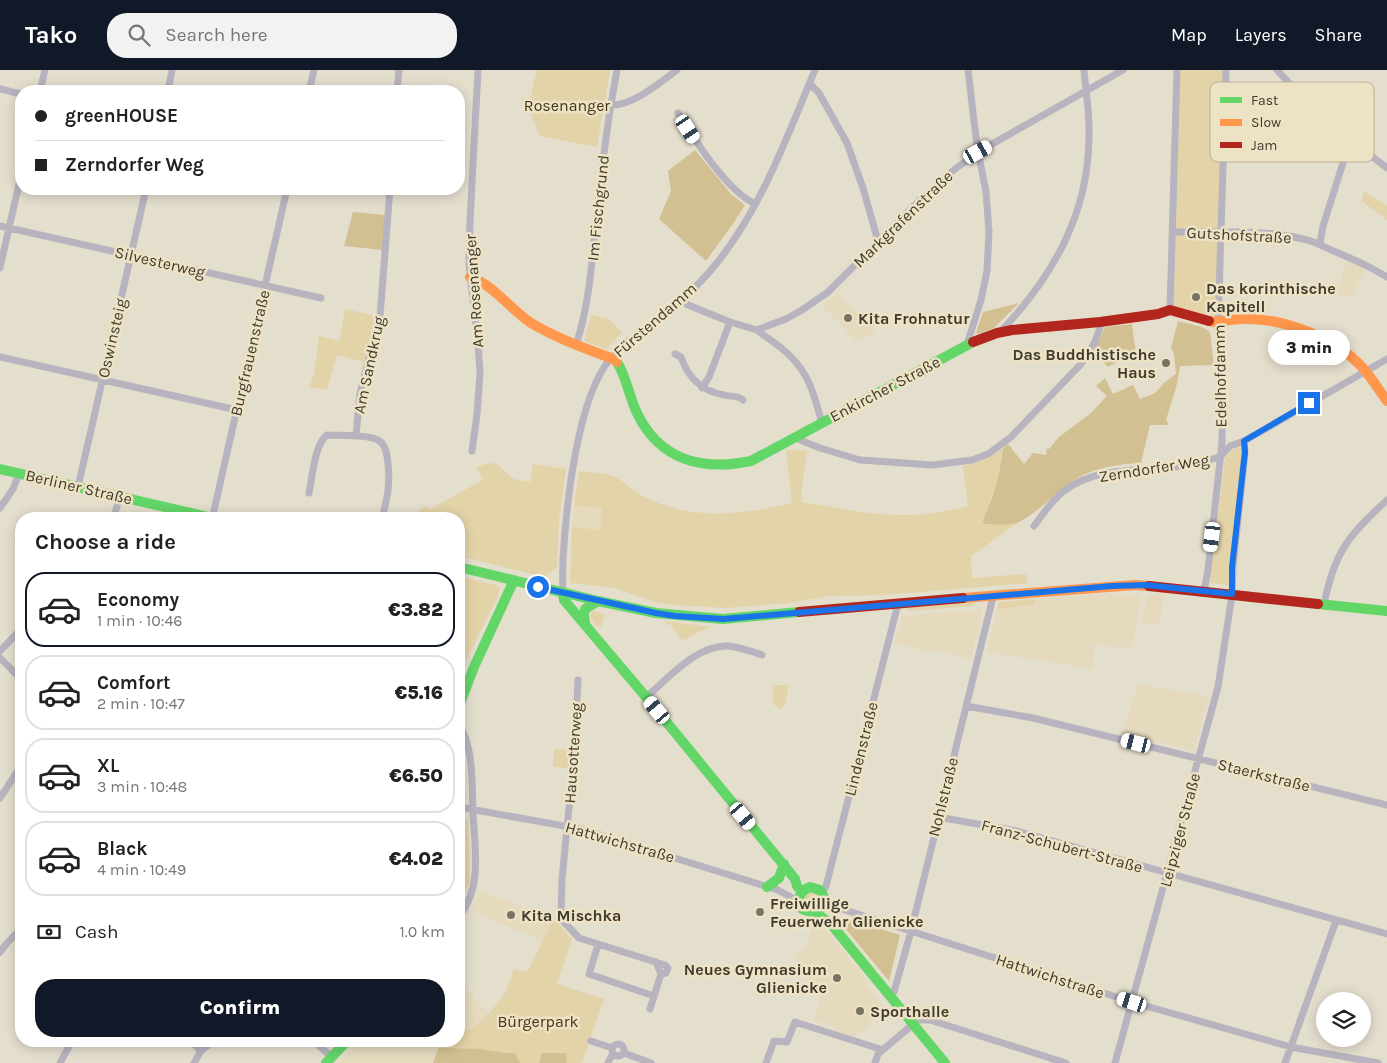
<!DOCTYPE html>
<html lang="en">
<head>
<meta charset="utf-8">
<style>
	:root { --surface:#fff; --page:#f2f2f2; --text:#222; --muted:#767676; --line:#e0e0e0; --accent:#111827 }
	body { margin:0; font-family:Karla,sans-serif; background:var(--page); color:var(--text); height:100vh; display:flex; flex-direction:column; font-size:19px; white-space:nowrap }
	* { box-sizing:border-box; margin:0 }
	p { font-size:16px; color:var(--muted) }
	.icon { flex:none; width:28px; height:28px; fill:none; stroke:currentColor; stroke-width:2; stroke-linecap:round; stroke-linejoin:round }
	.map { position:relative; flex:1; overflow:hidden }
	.drawer { position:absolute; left:15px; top:442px; width:450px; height:535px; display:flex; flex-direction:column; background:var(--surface); border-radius:20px; box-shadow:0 2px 12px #0003 }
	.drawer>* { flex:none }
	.banner { position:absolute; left:15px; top:15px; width:450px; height:110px; border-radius:20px; box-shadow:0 2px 12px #0003; display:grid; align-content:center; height:110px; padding:0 20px; background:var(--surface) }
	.buttons { position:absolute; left:1316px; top:922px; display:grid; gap:10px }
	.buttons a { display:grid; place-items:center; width:55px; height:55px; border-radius:50%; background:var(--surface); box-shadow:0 2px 12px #0003; font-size:25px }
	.end { position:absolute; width:22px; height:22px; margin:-11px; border:6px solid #1a73e8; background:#fff; box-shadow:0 0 0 2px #fff }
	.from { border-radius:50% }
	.bubble { position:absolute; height:35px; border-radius:18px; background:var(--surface); box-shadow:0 2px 12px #0003; font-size:16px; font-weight:800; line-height:35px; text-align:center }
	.car { position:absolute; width:15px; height:30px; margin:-15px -8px; border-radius:6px; box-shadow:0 0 4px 1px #0007; background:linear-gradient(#fff 24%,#345 0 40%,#fff 0 76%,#345 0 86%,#fff 0) }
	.banner b { display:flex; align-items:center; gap:18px; height:48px; font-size:19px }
	.banner b+b { border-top:1px solid var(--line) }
	.banner i { width:12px; height:12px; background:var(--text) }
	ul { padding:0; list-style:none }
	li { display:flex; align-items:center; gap:15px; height:75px; margin:0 10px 8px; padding:0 10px; border:2px solid var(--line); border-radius:20px }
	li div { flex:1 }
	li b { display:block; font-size:19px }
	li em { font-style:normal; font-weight:800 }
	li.selected { border-color:var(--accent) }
	li>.icon { width:45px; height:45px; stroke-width:1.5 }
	h2 { padding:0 20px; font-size:22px; line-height:60px }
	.pay { display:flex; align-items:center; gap:12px; height:55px; padding:0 20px; font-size:19px }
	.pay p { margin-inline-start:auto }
	.action { display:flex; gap:10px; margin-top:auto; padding:10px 20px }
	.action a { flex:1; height:58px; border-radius:20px; background:var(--accent); color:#fff; font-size:20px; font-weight:800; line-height:58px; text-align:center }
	header { display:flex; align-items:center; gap:30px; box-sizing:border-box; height:70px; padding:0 25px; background:var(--accent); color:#fff }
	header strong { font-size:24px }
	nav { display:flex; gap:28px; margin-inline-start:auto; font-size:18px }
	.search { width:350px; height:45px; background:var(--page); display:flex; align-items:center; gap:12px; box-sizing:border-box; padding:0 18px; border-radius:20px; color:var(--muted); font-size:19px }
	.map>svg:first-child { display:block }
	.built { fill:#e5dabe }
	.green { fill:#e3d3a8 }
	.forest { fill:#d2c092 }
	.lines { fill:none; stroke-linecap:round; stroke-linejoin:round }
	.street { stroke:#b8b4bf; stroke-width:7 }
	.fast { stroke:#63d668; stroke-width:10 }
	.slow { stroke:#ff974d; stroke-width:10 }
	.jam { stroke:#b3261e; stroke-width:10 }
	.route { stroke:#1a73e8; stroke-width:6 }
	.poi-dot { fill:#797366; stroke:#ede2c4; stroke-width:2 }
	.labels { text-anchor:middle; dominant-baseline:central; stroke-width:5; stroke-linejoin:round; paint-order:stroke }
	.park-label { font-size:16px; fill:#433717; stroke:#ede2c4 }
	.street-label { font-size:16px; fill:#3f3a2e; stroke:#ede2c4 }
	.poi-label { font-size:16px; font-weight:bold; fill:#3f3a2e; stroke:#ede2c4; text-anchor:start }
	.key { fill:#ede2c4; stroke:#b9b097; stroke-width:1 }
	.key-label { font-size:14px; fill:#3f3a2e }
</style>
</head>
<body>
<header>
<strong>Tako</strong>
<div class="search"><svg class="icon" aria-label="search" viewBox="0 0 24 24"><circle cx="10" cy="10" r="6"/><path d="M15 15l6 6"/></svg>Search here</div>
<nav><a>Map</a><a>Layers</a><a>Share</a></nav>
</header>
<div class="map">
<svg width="1387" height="993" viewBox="0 0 1387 993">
	<rect width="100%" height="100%" fill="#e4decd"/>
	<path class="built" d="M1347 189 1365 198 1352 228 1336 224Z
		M837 224 876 260 857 272 821 235Z
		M574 435 602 437 600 460 572 457Z
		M1099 524H1141L1132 580 1095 574 1093 599 986 582 997 539 1035 535V529Z
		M1147 525H1164L1159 555 1143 552 1142 551Z
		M983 539 971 589 933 579 932 583 895 573 902 546Z
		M1138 614 1209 626 1194 681 1122 663Z
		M459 704 465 706 467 727 462 730 459 729Z
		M480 820 553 850 542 871 471 840Z
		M819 851 869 912 866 915 887 940 856 965 859 970 833 961 834 957 813 950 820 928 804 922 809 903 794 886 807 876 812 856Z
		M459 911 489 944 474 958H459Z
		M359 971H426V974L439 978 433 993H337Z"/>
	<path class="green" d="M537 0H610L597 77 540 66 528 38Z
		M1180 0H1225L1221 158 1178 159 1176 157Z
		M1364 121 1387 136V150L1363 132 1361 133Z
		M1181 164 1219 166 1216 245 1211 248 1174 238 1175 169 1177 165Z
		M345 239 372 245 375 250 364 292 337 285 327 320 309 317 314 305 319 266 339 271Z
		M591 245 609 249 622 263 606 279 584 271Z
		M1239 377 1242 379 1229 515 1210 513 1225 388 1230 382Z
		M1003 378 997 413 984 446 985 454 1017 453 971 486 972 508 1026 504 1027 513 885 525 828 526 790 533 726 538 671 535 654 532 615 518 570 513 572 457 600 460 602 438 574 435 579 401C588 402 610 403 617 408 628 415 637 424 649 429 695 451 744 444 792 433L786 380 807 381 801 425 802 432C838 438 875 446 911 445 930 445 950 440 968 436L963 396 983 390Z
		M490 393 497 394 513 409 530 412 533 394 566 399 559 449 557 497 544 507 459 486V449H417L420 439 428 436 430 439 483 410 476 397Z
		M459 506 495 515 500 518 498 526 467 589 459 586Z
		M981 529 972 536 913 541H909L903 537Z
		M1035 529V535L997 539 999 532Z
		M592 541 605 544 601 557 596 556 590 546Z
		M665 551 712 557 701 561 682 571 670 554 667 555Z
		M773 615H789L785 634 781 639 773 634Z
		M554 679 571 680V698L553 697Z
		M459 748 468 750 470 792V812L459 835V786L460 777 459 774Z
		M813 820 821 827 816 839 805 838 802 828 803 825Z
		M556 845 563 860 572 869 557 914 604 929 582 993H433L439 978 425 974 426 971H459V958L466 959 474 958 489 944 505 923 514 899 527 902 553 850 555 851Z"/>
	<path class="forest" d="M695 80 731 124 745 135 732 155 706 191 659 149 671 121 668 101Z
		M353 142 385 145 383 180 344 176Z
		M1019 233 994 258 978 264 976 263 983 242Z
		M1178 251 1202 257 1210 262 1214 295 1180 296 1177 314 1166 350 1169 355H1150L1141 393C1117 394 1091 398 1071 412 1054 425 1038 442 1019 452 1010 456 994 454 984 454L983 451C985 442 990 434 993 425 998 410 1001 394 1003 378L1008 374 1024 394 1033 383 1046 385 1047 378 1049 379 1059 367 1091 343 1107 326 1096 316 1105 308 1113 324 1133 315 1140 329 1155 323 1165 312 1176 304 1174 284 1171 278Z
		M1132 254 1136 284 1134 290 1131 285 1108 297 1093 282 1105 257Z
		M842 847 900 865 889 911 840 852Z
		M439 978 479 979 505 983H515L520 993H433Z
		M542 983H566L567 993H539Z"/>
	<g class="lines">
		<path class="street" d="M968 0 977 76 986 122 989 162 987 201 981 230 968 271 969 274
			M1277 0C1310 37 1347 68 1387 98
			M810 14 819 23 847 73 863 118 878 171
			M0 19 21 24
			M40 21 45 0
			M168 21 172 0
			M309 21 314 0
			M397 21 399 0
			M610 35C631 37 661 12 677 0
			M678 43C696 71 725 119 755 134
			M0 156 321 228
			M1173 162C1215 162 1261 159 1303 169 1314 171 1322 176 1331 180 1351 188 1369 196 1387 207
			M1320 173 1323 156 1350 71
			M0 198 21 105
			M681 230 688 235 730 252 757 260 786 249 802 240 828 222 921 129 955 99 978 82 1123 0
			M1170 240 1177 0
			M757 260C768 269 781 276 791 287 810 305 815 329 822 353
			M1005 262 1004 258C1054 204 1088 144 1089 68 1090 45 1086 23 1084 0
			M576 275C590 233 592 188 597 143 602 95 608 48 617 0
			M675 284 681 287C688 308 701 321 724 325 731 327 738 325 743 330
			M0 287 237 340
			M702 318 709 307 730 252
			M356 366 360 323 380 246 390 119
			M798 367 800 370 820 378 860 390 933 395 972 390 988 384 1011 367 1081 294 1095 272 1100 257V252
			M472 381 477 344 480 303 478 274 469 194 470 151 478 0
			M78 417 146 119
			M309 423C312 408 315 373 327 365 340 366 366 364 378 370 384 373 386 380 387 386 391 411 388 425 382 449
			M0 438 13 419 19 404
			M113 449 120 427
			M212 449 287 119
			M1034 456C1043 444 1052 430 1064 421 1093 398 1133 401 1167 398 1184 396 1200 393 1216 388L1221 386 1230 376 1244 371 1387 289
			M1204 521 1208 500 1222 373V332L1218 259 1226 0
			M563 523C562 511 563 500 563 489 566 438 577 326 611 288 630 267 653 253 675 236 691 222 707 206 720 189 763 134 788 64 815 0
			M1324 535C1334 482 1349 465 1387 430
			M0 581 21 559
			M0 588 21 609
			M578 610 574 687 562 809 561 844 564 852 579 868 665 895 668 898 666 903 661 904 656 892
			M646 627C669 608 696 575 728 576 740 577 751 581 762 585
			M966 636 1033 648 1387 735
			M459 655C474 676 472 716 473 742 474 762 477 783 475 804 474 819 468 835 459 847
			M0 728 21 696
			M459 737 581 759 778 820 798 831
			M938 747 1017 761 1387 864
			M822 823 826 816 836 777 897 538V533
			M842 839 1132 932 1291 977 1378 993
			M598 875 589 904 654 926
			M0 882 7 873 21 859
			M890 927 894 922 911 861 992 531 991 525
			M650 939 661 904
			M190 971 201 981
			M591 971 612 978
			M282 973H316L332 987
			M612 980a6 6 0 1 1 12 0a6 6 0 1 1-12 0Z
			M624 983 651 993
			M60 993 72 971
			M194 993 201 981 213 971
			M608 993 613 983
			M766 993 774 971 787 972 795 952 883 980
			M875 993 878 984 918 950H930L1066 993
			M1115 993 1218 617 1232 525 1233 497 1245 382 1244 371
			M1285 993 1336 851"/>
		<path class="fast" d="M617 292C627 308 629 327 637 343 660 391 703 401 751 391L973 272
			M0 399 217 449
			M459 497 598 531 656 543 723 549 799 542
			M563 523 564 530 646 627 795 809 797 816 801 821
			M1318 534 1387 541
			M585 554 584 545 585 539 598 531
			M459 636 474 597 514 510
			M767 817 779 808 784 794
			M814 843 822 837 824 827 820 820 810 817C800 821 795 830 802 839L819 845 831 854 945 993
			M326 993 347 971"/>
		<path class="slow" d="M470 207C494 215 510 239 531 253 558 269 587 279 616 290L617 292
			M1209 251 1214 252C1224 251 1234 249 1244 249 1284 248 1335 268 1362 297 1371 307 1379 320 1387 331
			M963 528 1135 515 1149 516"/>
		<path class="jam" d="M973 272 997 263 1012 260 1100 252 1158 244 1170 240 1209 251
			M1149 516 1318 534
			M799 542 963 528"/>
	</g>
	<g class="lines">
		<path class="route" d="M538 517 656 543 675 546 724 549 1112 516 1146 515 1232 524V497L1245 382 1244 371 1309 333"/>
	</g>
	<g class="poi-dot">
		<circle cx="1196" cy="227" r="5"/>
		<circle cx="848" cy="248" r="5"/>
		<circle cx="1166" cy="293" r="5"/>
		<circle cx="760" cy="842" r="5"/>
		<circle cx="511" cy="845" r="5"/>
		<circle cx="837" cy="908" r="5"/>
		<circle cx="860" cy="941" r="5"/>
	</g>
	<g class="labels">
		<g class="park-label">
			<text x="567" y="35">Rosenanger</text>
			<text x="538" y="951">Bürgerpark</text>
		</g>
		<g class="street-label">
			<text transform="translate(598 138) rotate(-84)">Im Fischgrund</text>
			<text transform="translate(903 149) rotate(-44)">Markgrafenstraße</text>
			<text transform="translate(1239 165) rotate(3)">Gutshofstraße</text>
			<text transform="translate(160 192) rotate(13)">Silvesterweg</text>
			<text transform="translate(474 221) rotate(-94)">Am Rosenanger</text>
			<text transform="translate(655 250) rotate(-41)">Fürstendamm</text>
			<text transform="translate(112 268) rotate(-77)">Oswinsteig</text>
			<text transform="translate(250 283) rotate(-77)">Burgfrauenstraße</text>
			<text transform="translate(369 295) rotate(-78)">Am Sandkrug</text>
			<text transform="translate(1220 306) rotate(-91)">Edelhofdamm</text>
			<text transform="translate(885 319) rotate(-28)">Enkircher Straße</text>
			<text transform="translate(1154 398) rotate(-9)">Zerndorfer Weg</text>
			<text transform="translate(79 417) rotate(13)">Berliner Straße</text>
			<text transform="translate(861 679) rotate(-76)">Lindenstraße</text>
			<text transform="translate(573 683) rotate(-86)">Hausotterweg</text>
			<text transform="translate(1264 705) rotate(14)">Staerkstraße</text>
			<text transform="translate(943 727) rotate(-76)">Nohlstraße</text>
			<text transform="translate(1180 760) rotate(-75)">Leipziger Straße</text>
			<text transform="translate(620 772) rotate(16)">Hattwichstraße</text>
			<text transform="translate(1062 776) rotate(15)">Franz-Schubert-Straße</text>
			<text transform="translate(1050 906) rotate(18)">Hattwichstraße</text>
		</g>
		<g class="poi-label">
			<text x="1206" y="218">Das korinthische<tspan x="1206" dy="18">Kapitell</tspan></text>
			<text x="858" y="248">Kita Frohnatur</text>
			<text x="1156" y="284" text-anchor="end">Das Buddhistische<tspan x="1156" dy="18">Haus</tspan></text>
			<text x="770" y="833">Freiwillige<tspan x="770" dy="18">Feuerwehr Glienicke</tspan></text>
			<text x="521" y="845">Kita Mischka</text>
			<text x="827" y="899" text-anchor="end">Neues Gymnasium<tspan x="827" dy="18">Glienicke</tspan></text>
			<text x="870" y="941">Sporthalle</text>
		</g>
	</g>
	<rect x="1210" y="12" width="164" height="80" rx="8" class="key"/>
	<rect x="1220" y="27" width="22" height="6" fill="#63d668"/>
	<rect x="1220" y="49" width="22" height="7" fill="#ff974d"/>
	<rect x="1220" y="72" width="22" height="6" fill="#b3261e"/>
	<g class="key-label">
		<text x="1251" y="35">Fast</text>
		<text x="1251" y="57">Slow</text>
		<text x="1251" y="80">Jam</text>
	</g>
</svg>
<div class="buttons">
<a><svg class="icon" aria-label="layers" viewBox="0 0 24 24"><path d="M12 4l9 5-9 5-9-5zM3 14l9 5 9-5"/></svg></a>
</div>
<i class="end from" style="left:538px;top:517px"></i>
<i class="end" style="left:1309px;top:333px"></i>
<div class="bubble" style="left:1268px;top:260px;width:82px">3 min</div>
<i class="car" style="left:688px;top:59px;rotate:147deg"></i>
<i class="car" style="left:978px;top:82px;rotate:61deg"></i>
<i class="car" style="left:1212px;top:467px;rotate:187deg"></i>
<i class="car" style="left:657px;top:640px;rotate:320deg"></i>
<i class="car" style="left:1136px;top:673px;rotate:284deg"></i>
<i class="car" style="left:743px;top:746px;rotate:140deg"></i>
<i class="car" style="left:1132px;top:932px;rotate:288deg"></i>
<div class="banner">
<b><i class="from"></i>greenHOUSE</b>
<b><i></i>Zerndorfer Weg</b>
</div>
<section class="drawer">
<h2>Choose a ride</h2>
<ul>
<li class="selected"><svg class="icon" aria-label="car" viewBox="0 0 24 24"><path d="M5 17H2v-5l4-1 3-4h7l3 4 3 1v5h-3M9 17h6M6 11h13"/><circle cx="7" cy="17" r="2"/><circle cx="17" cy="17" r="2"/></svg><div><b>Economy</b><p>1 min · 10:46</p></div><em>€3.82</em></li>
<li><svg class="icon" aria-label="car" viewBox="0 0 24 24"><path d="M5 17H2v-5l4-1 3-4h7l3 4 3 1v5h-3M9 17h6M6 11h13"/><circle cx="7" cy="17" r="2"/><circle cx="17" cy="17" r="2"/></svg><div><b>Comfort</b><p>2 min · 10:47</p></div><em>€5.16</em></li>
<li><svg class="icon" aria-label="car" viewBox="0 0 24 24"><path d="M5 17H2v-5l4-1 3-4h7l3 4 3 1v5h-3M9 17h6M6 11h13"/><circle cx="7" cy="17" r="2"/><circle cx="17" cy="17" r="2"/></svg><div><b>XL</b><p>3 min · 10:48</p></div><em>€6.50</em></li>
<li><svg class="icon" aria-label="car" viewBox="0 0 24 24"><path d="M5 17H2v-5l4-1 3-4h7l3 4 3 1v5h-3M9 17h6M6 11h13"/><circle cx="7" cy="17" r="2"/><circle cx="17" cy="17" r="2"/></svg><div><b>Black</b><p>4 min · 10:49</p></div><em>€4.02</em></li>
</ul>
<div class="pay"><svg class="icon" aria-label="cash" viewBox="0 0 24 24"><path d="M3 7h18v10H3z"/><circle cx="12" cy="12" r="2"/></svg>Cash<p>1.0 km</p></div>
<div class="action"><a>Confirm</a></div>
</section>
</div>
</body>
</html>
